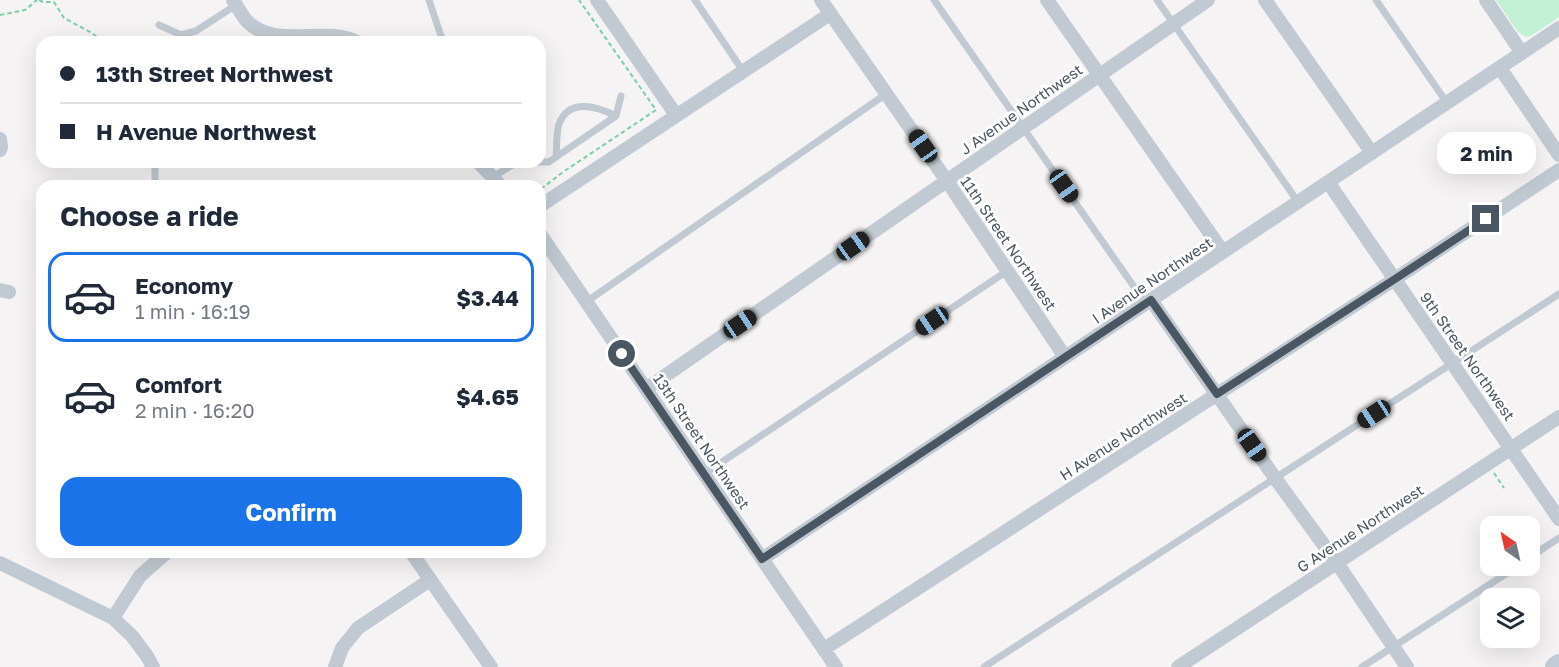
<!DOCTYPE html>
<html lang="en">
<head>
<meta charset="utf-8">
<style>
	:root { --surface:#fff; --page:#f2f2f3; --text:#1f2937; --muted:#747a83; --line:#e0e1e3; --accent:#1a73e8 }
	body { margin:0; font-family:"Golos Text",sans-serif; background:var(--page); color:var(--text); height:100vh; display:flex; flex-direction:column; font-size:22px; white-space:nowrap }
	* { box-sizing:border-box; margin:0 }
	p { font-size:20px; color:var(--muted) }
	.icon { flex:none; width:33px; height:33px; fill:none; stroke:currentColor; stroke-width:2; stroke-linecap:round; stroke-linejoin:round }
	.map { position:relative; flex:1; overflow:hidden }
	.side { position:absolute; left:36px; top:180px; width:510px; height:378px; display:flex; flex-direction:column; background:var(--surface); border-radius:18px; box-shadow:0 6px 24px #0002 }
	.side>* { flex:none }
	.banner { position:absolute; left:36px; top:36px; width:510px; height:132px; border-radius:18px; box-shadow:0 6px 24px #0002; display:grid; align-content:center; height:132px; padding:0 24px; background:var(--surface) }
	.needle { width:39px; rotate:326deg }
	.buttons { position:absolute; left:1480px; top:516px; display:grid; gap:12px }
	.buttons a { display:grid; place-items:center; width:60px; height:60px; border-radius:12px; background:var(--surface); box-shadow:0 6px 24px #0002; font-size:30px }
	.end { position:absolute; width:27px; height:27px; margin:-14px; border:8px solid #4a5661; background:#fff; box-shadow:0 0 0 3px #fff }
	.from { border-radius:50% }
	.bubble { position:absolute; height:42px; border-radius:18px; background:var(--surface); box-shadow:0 6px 24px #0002; font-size:20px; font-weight:700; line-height:42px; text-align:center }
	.car { position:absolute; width:18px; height:36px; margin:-18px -9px; border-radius:8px; box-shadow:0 0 4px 2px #0007; background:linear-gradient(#222 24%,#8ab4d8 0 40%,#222 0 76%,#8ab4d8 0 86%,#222 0) }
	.banner b { display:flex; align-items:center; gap:21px; height:57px; font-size:22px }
	.banner b+b { border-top:2px solid var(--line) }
	.banner i { width:15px; height:15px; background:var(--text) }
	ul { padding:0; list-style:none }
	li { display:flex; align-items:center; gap:18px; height:90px; margin:0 12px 9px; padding:0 12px; border:3px solid transparent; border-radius:18px }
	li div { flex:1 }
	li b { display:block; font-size:22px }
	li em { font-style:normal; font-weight:700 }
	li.active { border-color:var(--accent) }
	li>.icon { width:54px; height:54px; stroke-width:1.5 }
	h2 { padding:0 24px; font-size:27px; line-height:72px }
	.primary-button { display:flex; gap:12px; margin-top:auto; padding:12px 24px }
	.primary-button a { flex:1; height:69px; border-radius:18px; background:var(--accent); color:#fff; font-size:24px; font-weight:700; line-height:69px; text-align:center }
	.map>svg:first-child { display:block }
	.green { fill:#c3f1d5 }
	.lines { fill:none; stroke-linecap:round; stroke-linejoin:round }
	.path { stroke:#7ad0a6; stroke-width:2; stroke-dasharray:4.5 3; stroke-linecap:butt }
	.service { stroke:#c1cad2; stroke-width:7 }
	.minor { stroke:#c1cad2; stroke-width:14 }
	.secondary { stroke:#c1cbd6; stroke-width:20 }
	.route { stroke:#4a5661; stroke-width:8 }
	.labels { text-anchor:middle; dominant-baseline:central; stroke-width:5; stroke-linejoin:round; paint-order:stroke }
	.street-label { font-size:15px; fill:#4a5661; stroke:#fff }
</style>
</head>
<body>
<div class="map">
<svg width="1559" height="667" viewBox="0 0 1559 667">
	<rect width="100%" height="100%" fill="#f5f3f3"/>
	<path class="green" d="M1496 0H1559V17L1531 36 1526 37 1518 32Z"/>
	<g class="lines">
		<path class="path" d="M39 0 43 2H54L64 18 92 33 103 42
			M0 15 25 10 37 0
			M541 189 563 172 656 110 579 0
			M1494 473 1504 488"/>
		<path class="service" d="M429 0 443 42
			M695 0 743 71
			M934 0 1146 304
			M1157 0 1298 202
			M1376 0 1447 103
			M159 25 181 35 196 31 236 5
			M255 42 260 30
			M556 157C557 147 556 134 559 124 569 98 596 106 616 116
			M525 162H549L556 157 616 116 621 96
			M493 177 517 162
			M155 186V162
			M586 302 886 94
			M704 474 1007 271
			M1530 557 1559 538
			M984 667 1559 294
			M1362 667 1518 566"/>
		<path class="minor" d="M233 0C237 6 241 14 246 20 274 51 323 25 357 42
			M597 0 676 115
			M821 0 947 181 1065 357
			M1047 0 1223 252
			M1265 0 1372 153
			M1486 0 1522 53
			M1500 68 1559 155
			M0 139 1 147 0 150
			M478 162 501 186
			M1328 182 1559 519
			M540 206 830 14
			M540 234 836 667
			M0 290 9 292
			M1151 300 1275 478 1337 563 1407 667
			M646 389 1208 0
			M411 552 491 667
			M762 559 1559 28
			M0 563 113 618 132 636 147 656 153 667
			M113 618 140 576 167 552
			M824 649 1395 279 1559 170
			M335 667 342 648 358 628 430 580
			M1178 667 1559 417"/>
		<path class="secondary" d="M1555 667 1559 664"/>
	</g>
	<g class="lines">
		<path class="route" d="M622 354 762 559 1151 300 1217 394 1395 279 1486 219"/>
	</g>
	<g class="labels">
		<g class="street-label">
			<text transform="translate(1021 109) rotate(-35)">J Avenue Northwest</text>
			<text transform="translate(1009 243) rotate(56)">11th Street Northwest</text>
			<text transform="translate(1152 280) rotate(-34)">I Avenue Northwest</text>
			<text transform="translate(1468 356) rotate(55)">9th Street Northwest</text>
			<text transform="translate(1123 436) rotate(-33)">H Avenue Northwest</text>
			<text transform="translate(702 441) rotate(56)">13th Street Northwest</text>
			<text transform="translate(1360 528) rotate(-33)">G Avenue Northwest</text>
		</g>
	</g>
</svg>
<div class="buttons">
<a><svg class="needle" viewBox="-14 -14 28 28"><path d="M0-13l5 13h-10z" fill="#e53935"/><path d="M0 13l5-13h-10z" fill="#747a83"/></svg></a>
<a><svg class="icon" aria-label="layers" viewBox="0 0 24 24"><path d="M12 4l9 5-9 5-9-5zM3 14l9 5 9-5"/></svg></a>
</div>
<i class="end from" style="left:622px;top:354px"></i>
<i class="end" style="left:1486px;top:219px"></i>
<div class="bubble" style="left:1437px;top:132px;width:99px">2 min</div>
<i class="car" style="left:923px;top:146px;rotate:325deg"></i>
<i class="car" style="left:1064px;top:186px;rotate:145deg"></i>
<i class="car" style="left:853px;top:246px;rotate:55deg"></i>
<i class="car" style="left:932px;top:321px;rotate:236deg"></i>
<i class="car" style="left:740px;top:324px;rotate:56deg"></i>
<i class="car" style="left:1374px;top:414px;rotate:237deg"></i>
<i class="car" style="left:1252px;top:445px;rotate:145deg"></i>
<div class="banner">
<b><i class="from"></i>13th Street Northwest</b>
<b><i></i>H Avenue Northwest</b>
</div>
<section class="side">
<h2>Choose a ride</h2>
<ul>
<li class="active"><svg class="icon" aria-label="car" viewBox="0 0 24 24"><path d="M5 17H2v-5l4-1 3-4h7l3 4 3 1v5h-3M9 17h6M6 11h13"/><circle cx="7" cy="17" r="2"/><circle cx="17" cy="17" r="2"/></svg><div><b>Economy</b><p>1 min · 16:19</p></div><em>$3.44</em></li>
<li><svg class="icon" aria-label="car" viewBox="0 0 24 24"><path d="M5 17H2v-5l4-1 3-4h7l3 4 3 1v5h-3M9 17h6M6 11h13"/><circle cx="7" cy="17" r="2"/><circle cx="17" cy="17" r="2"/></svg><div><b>Comfort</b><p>2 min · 16:20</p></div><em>$4.65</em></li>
</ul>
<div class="primary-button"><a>Confirm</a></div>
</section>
</div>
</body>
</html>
